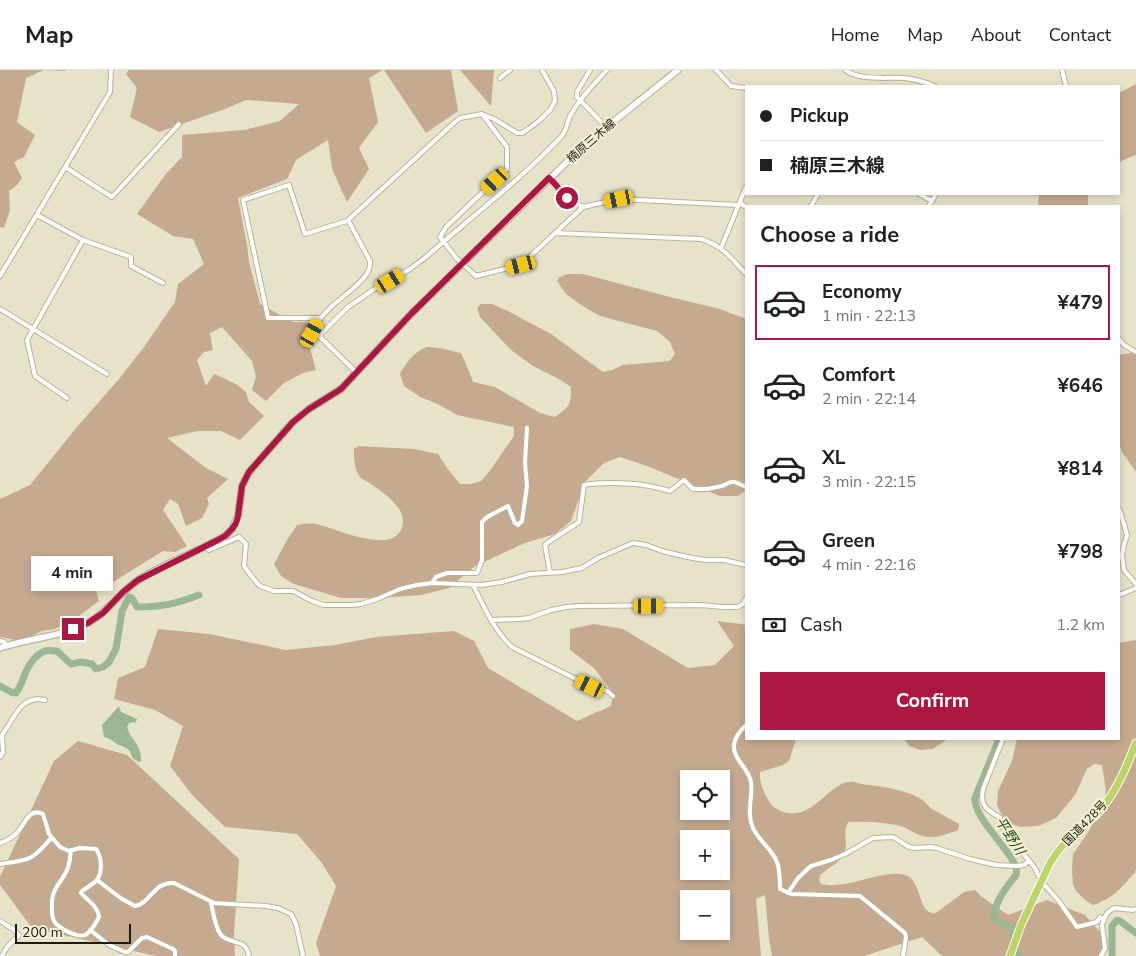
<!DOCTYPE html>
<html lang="en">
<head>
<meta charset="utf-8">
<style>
	:root { --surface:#fff; --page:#f6f6f6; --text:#202124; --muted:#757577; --line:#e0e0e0; --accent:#ab1742 }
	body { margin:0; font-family:"Nunito Sans","Noto Sans JP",sans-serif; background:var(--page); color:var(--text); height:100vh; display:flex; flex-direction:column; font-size:19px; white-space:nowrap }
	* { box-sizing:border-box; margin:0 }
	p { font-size:16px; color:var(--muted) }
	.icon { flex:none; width:28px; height:28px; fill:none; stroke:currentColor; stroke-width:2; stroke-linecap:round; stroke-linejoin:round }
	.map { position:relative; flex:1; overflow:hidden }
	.panel { position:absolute; left:745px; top:135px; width:375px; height:535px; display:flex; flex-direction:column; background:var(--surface); border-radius:0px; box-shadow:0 2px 8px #0003 }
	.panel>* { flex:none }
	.banner { position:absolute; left:745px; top:15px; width:375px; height:110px; border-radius:0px; box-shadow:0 2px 8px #0003; display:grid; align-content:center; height:110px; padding:0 15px; background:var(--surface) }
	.buttons { position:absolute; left:680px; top:700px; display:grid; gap:10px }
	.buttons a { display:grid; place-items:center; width:50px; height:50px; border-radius:0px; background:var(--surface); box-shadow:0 2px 8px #0003; font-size:25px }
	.scale { position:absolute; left:15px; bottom:12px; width:116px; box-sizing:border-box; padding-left:5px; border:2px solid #1b1a10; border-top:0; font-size:14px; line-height:18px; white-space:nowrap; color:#1b1a10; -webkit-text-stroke:4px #f3f0d5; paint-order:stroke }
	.end { position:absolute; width:22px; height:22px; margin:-11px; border:6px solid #ab1742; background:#fff; box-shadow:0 0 0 2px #fff }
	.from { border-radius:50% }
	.bubble { position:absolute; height:35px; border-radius:0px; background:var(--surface); box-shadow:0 2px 8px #0003; font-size:16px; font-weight:700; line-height:35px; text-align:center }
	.car { position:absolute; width:15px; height:30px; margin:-15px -8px; border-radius:6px; box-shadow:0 0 4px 1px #0007; background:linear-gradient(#f5c518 24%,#345 0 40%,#f5c518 0 76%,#345 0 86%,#f5c518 0) }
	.banner b { display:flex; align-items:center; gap:18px; height:48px; font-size:19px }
	.banner b+b { border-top:1px solid var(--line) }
	.banner i { width:12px; height:12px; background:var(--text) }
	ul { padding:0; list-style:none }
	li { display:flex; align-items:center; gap:15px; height:75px; margin:0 10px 8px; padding:0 5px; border:2px solid transparent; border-radius:0px }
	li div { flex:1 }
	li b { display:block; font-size:19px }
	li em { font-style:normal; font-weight:700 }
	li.selected { border-color:var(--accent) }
	li>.icon { width:45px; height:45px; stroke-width:1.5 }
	h2 { padding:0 15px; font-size:22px; line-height:60px }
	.pay { display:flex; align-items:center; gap:12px; height:55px; padding:0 15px; font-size:19px }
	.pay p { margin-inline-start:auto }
	.primary-button { display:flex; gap:10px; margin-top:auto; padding:10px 15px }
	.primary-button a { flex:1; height:58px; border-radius:0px; background:var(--accent); color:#fff; font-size:20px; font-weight:700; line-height:58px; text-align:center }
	header { display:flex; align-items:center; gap:30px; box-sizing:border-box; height:70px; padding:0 25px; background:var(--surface); border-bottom:1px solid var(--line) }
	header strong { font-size:24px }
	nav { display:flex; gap:28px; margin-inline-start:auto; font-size:18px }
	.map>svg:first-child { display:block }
	.green { fill:#c5aa8f; fill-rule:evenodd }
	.water { fill:#9bb692 }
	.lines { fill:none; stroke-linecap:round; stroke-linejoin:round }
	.river { stroke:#9bb692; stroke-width:7 }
	.minor-casing { stroke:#b6b398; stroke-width:6 }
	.secondary-casing { stroke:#b6b398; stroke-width:8 }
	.trunk-casing { stroke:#fff; stroke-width:9 }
	.minor { stroke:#fff; stroke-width:4 }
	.secondary { stroke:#fff; stroke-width:5.5 }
	.trunk { stroke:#bed468; stroke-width:7 }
	.route { stroke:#ab1742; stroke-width:6 }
	.labels { text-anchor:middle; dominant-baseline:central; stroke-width:4; stroke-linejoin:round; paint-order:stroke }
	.street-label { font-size:12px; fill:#1b1a10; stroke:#f3f0d5 }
	.water-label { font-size:14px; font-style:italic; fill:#234715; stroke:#f3f0d5 }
</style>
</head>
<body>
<header>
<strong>Map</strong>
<nav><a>Home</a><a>Map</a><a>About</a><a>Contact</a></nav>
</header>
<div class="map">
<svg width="1136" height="886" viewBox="0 0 1136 886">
	<rect width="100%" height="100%" fill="#e6e3c8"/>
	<path class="green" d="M0 0H66L65 1 44 0 26 8 17 52 35 65 24 87 14 92 22 108 17 115 9 121 10 140 4 158 0 157Z
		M129 0H383L369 8 378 52 359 78 369 99 347 132 332 99 328 70 296 90 287 109 238 128 247 175 249 192 260 234 293 252H307L309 275 316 300 303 303 284 313 266 331 252 320 256 307 252 291 222 257 210 263 213 280 204 282 197 290 206 316 214 304 236 314 246 322 249 332 264 346 240 370 221 361H197L167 368 206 398 228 409 207 428 209 434 202 448 186 456 178 434 170 429 163 440 187 476 175 482 163 481 113 512 95 493 89 496 99 531 75 549 55 559 42 561 31 566 16 570 0 567V429L30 415 77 357 119 309 144 277 175 232 178 214 204 194 193 169 173 166 137 144 165 105 182 87V65L244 60 280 51 299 34 246 30 225 39 159 62 130 47 137 18 126 4Z
		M384 0H451L458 41 426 63Z
		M460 0H494L491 36Z
		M1136 14V85L1121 91 1119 94V23Z
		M1039 124H1088V136H1038Z
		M568 204H583L670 227 720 239 746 249V420L738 426H720L647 396 620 387 604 393 585 412 571 451 555 464 525 473 475 496 449 518 421 525 378 528H341L294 514 281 506 274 494 287 470 297 455C303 454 310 453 316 454 336 458 401 490 403 451 403 435 382 422 371 414 368 412 364 410 361 408 354 401 354 388 354 379L358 376 414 379 438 384 447 398 460 414H471L481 411 489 402 514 366V357L457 345 438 334 420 327 404 316 400 304C405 294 417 278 429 277 439 277 451 281 461 283L467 296 473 312 495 317 540 343 555 347C570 336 571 335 571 317L559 309 533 296 511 280 480 247 477 238 481 234H492L508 241 551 264 603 302 612 300 623 295 670 291 675 284 670 272 657 261 600 246 581 235 566 224 557 211 559 207Z
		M1136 282V402L1122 382 1119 374V285Z
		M717 551 741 554 746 555V669H796L789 691 783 695 760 702C759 711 764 724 769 731 773 738 779 741 787 743 817 748 830 709 854 712 859 713 864 715 869 715 886 717 905 720 921 729 925 731 928 736 932 739 941 744 950 749 959 754V757L957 761C951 762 940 767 934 767 918 768 913 760 900 756 888 752 861 751 848 752L845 760 846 778 839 791 821 804 819 810 821 814C838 818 857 811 874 807 884 805 896 802 905 805 923 810 917 846 936 843L964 822 975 820 982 827 1008 845 1047 830 1085 845 1108 871 1100 886H942L922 867 864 886H772L769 869 765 825 756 829 761 886H320L316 873 336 816 322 793 297 764 225 757 193 726 170 696 183 656 155 640 114 629 118 608 145 597 158 559 209 564 286 580 335 575 376 567 454 561 474 571 488 598 577 651 611 636 613 623 594 598 570 580V559L594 554 623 559 688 598 715 595 734 576ZM689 709H721V741H689ZM689 769H721V801H689ZM689 829H721V861H689Z
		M1136 570V799L1135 802C1121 818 1114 828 1093 835L1085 830 1076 821 1073 814 1072 799 1073 784 1087 764 1103 735 1106 721 1102 695 1094 694 1087 699 1075 725 1056 748 1038 756 1020 757 1009 753 1002 745 997 735 998 721 1012 691 1017 669H1119V573Z
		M904 669H946V670L933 679 920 680 909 676Z
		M78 671 127 685 239 789 234 865 235 886H156L32 858 0 815V807L54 691Z"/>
	<path class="water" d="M119 636 121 642 137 649 136 652 129 653 127 657C131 671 142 674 141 691L140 692 133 689C129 678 129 679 119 675 113 672 112 669 104 667L102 655Z"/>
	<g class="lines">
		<path class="river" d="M0 616 11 622 16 623C20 618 21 614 23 609 26 599 34 585 45 581 48 580 53 581 57 581L71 594 81 592 92 594 96 599 103 597 109 592 116 579 122 541 129 527 132 528 137 537C161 537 176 534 199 525
			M999 669 975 728C973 751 1022 788 1016 805 1006 818 994 832 994 849L997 851 1012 858 1013 860V867
			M1016 878 1019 886
			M1112 886V856L1117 850 1120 851 1136 863"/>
		<defs>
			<path id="minor" d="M590 0 577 22V27L606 57
				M716 0 731 16 746 18
				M845 0C860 11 886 7 904 8 914 9 925 12 935 16
				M1062 0 1066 16
				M500 8 510 0
				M482 44 507 77V99L446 157 440 167 457 189 476 206 521 195 583 137 619 129 738 135
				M65 97 112 127 179 54
				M550 108 557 116 562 125 583 137
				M919 124 932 131
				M740 133 746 137
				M811 136 818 124
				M929 136 936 124
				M37 145 83 170 131 187V196L163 213
				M348 150 370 191C370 192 370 198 369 199 366 211 340 228 330 238 322 245 317 253 312 263L319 266 357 303
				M555 163 701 169C723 176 731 188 746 204
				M721 178 746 117
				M0 206 110 22 111 0
				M0 239 107 304
				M321 248H268L243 130 289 115 305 164 347 151 455 52 460 48 482 44 494 49 517 63H522L528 59 539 51 550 40 555 31 554 21 542 0
				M319 266 348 237 376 218 410 199 426 187C471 147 519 111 560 68 569 59 566 50 573 41 582 26 595 13 607 0
				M1119 269 1124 275 1136 282
				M67 328 35 306 27 270 83 170
				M1119 439 1121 444 1127 465 1124 475 1122 485 1124 500 1136 514
				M205 476 209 480 239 467 246 474 244 496 252 507 260 516 274 521H293L312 531 324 535H351L361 534 377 529 400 519 417 515 432 513 482 515 502 512 530 504 562 502 582 498 598 488 633 473 646 475 662 481 687 487 705 490H724L746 495
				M550 503 545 475 550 471 579 452 584 415C594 413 603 413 612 413 635 413 648 415 670 421L684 410 693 419H707L722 416 731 412H735L746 417
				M432 513 436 507 447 503H477L482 490V452L487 447 508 436 515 453 518 455 522 451 527 416 525 393 527 358
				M473 515C484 537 494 560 512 577L590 616 607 621 613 626
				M1119 525 1136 518
				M492 550 520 549 529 548 551 540 567 537 579 536 701 535 723 537H738L743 534 746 528
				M0 571 4 572 7 576
				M746 655C741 660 735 667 734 674 732 689 749 698 751 712 753 728 746 743 753 758 759 771 772 779 777 792 780 801 780 811 780 819L791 824 860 826 905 863 906 867 903 886
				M1003 669 983 719 982 727 983 733 987 739 1000 748 1005 761 1035 798 1041 811 1058 830 1077 857 1097 852 1100 847 1104 849
				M0 687 3 682 2 665C14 650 20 624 45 630
				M0 773C6 771 12 768 17 763 25 754 29 737 43 744L49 764 60 777 69 781 80 778 96 779C102 787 103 803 96 811 92 815 86 818 82 821L81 823C88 831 98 836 99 847 96 852 91 863 85 865 77 868 58 858 54 851 51 846 52 837 52 831 53 817 62 812 67 800 70 794 70 787 71 780
				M0 794C29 790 32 791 51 768
				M97 810 122 829 135 836C150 834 154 811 174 813L214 833 266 836 278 838 291 844 296 854 303 886
				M788 823 798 808 811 796 831 790 845 784 873 768 893 767 909 777 914 778 931 777 937 778 970 789 996 795 1017 796 1024 795 1029 791
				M211 832C213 841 215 859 222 866 232 875 246 868 249 886
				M0 851 13 859 19 865 7 877 2 886
				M90 860 109 875 125 882H128L142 868 147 867 173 879 175 881V886
				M1101 886 1105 878 1102 855 1104 849 1107 843 1111 840 1114 838 1133 840 1136 839"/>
			<path id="secondary" d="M0 578C29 568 61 567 88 553 109 542 120 521 140 509 167 492 198 482 225 466L232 459 238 446 242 416 249 402 293 352 309 339 341 319 411 244 575 84 613 52 678 0"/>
			<path id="trunk" d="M1010 886 1021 855 1050 793C1057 782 1065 771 1075 763 1082 757 1089 751 1096 745 1115 725 1126 698 1136 673"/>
		</defs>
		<use href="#minor" class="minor-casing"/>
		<use href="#secondary" class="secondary-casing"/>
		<use href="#trunk" class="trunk-casing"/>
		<use href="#minor" class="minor"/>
		<use href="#secondary" class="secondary"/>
		<use href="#trunk" class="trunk"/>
	</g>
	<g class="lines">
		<path class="route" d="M73 559 88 553 103 543 123 522 138 510 216 471 225 466 232 459 236 453 238 446 242 416 249 402 293 352 309 339 341 319 411 244 549 108C554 113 560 118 562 125L567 128"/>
	</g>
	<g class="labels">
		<g class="street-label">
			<text transform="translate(591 71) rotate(-41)">楠原三木線</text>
			<text transform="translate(1085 753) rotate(-46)">国道428号</text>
		</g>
		<g class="water-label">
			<text transform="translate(1010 766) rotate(57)">平野川</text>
		</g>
	</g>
</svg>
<div class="buttons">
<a><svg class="icon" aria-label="locate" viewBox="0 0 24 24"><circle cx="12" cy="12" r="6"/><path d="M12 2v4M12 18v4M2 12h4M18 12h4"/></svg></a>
<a>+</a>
<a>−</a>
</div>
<div class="scale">200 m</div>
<i class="end from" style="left:567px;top:128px"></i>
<i class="end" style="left:73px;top:559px"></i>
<div class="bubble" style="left:31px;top:486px;width:82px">4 min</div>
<i class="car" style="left:495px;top:111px;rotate:227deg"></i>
<i class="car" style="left:619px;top:129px;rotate:258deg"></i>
<i class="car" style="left:521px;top:195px;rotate:256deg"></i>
<i class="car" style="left:390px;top:211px;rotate:59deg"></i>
<i class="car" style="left:312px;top:263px;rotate:29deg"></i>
<i class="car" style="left:649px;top:536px;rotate:90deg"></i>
<i class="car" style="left:590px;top:616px;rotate:296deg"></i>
<div class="banner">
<b><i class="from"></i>Pickup</b>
<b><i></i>楠原三木線</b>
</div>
<section class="panel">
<h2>Choose a ride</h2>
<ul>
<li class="selected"><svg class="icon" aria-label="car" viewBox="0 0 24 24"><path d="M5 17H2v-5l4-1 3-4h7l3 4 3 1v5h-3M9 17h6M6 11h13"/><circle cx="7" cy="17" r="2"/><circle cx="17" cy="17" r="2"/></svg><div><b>Economy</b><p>1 min · 22:13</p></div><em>¥479</em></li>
<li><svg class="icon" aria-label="car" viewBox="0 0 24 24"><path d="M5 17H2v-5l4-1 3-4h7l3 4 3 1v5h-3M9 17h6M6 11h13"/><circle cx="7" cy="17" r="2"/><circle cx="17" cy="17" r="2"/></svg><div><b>Comfort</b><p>2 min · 22:14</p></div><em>¥646</em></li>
<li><svg class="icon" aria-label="car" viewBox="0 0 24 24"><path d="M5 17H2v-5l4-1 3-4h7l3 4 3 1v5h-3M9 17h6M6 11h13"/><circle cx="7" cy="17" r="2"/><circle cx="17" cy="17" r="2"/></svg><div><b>XL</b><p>3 min · 22:15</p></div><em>¥814</em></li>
<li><svg class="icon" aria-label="car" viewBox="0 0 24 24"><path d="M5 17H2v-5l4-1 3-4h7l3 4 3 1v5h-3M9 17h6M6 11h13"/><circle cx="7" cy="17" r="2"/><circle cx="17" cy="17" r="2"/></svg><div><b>Green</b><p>4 min · 22:16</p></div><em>¥798</em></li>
</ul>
<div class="pay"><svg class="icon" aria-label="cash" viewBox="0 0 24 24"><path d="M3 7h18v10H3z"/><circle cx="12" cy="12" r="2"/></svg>Cash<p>1.2 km</p></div>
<div class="primary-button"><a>Confirm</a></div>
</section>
</div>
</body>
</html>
